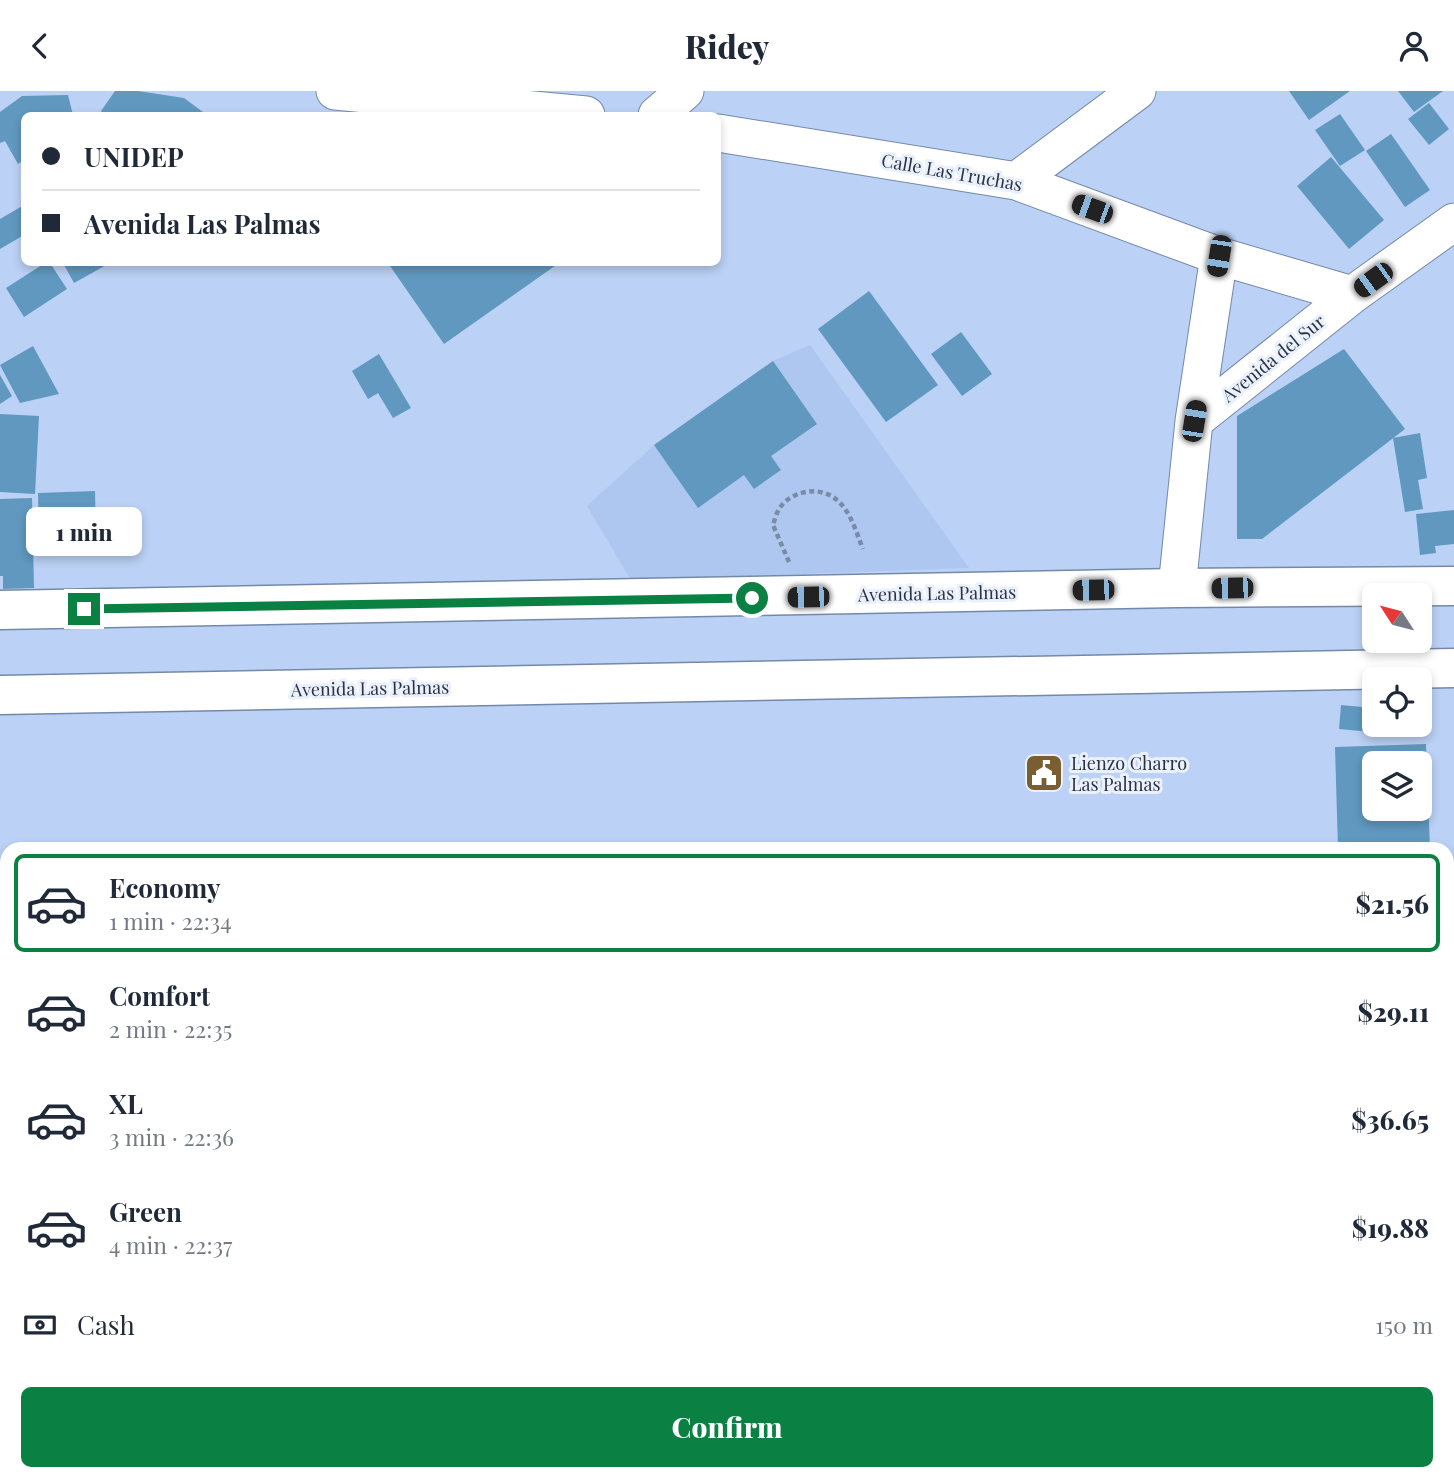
<!DOCTYPE html>
<html lang="en">
<head>
<meta charset="utf-8">
<style>
	:root { --surface:#fff; --page:#f2f2f3; --text:#1f2937; --muted:#747a83; --line:#e0e1e3; --accent:#0b8043 }
	body { margin:0; font-family:"Playfair Display",serif; background:var(--page); color:var(--text); height:100vh; display:flex; flex-direction:column; font-size:26px; white-space:nowrap }
	* { box-sizing:border-box; margin:0 }
	p { font-size:23px; color:var(--muted) }
	.icon { flex:none; width:38px; height:38px; fill:none; stroke:currentColor; stroke-width:2; stroke-linecap:round; stroke-linejoin:round }
	.map { position:relative; flex:1; overflow:hidden }
	.drawer { position:absolute; left:0px; top:751px; width:1454px; height:639px; display:flex; flex-direction:column; background:var(--surface); border-radius:21px 21px 0 0; box-shadow:0 4px 10px #0003 }
	.drawer>* { flex:none }
	.guide { position:absolute; left:21px; top:21px; width:700px; height:154px; border-radius:10px; box-shadow:0 4px 10px #0003; display:grid; align-content:center; height:154px; padding:0 21px; background:var(--surface) }
	.needle { width:46px; rotate:306deg }
	.controls { position:absolute; left:1362px; top:492px; display:grid; gap:14px }
	.controls a { display:grid; place-items:center; width:70px; height:70px; border-radius:10px; background:var(--surface); box-shadow:0 4px 10px #0003; font-size:35px }
	.end { position:absolute; width:32px; height:32px; margin:-16px; border:9px solid #0b8043; background:#fff; box-shadow:0 0 0 4px #fff }
	.from { border-radius:50% }
	.bubble { position:absolute; height:49px; border-radius:10px; background:var(--surface); box-shadow:0 4px 10px #0003; font-size:23px; font-weight:800; line-height:49px; text-align:center }
	.car { position:absolute; width:21px; height:42px; margin:-21px -10px; border-radius:9px; box-shadow:0 0 5px 2px #0007; background:linear-gradient(#222 24%,#8ab4d8 0 40%,#222 0 76%,#8ab4d8 0 86%,#222 0) }
	.guide b { display:flex; align-items:center; gap:24px; height:66px; font-size:26px }
	.guide b+b { border-top:2px solid var(--line) }
	.guide i { width:18px; height:18px; background:var(--text) }
	ul { padding:12px 0 0; list-style:none }
	li { display:flex; align-items:center; gap:21px; height:98px; margin:0 14px 10px; padding:0 7px; border:4px solid transparent; border-radius:10px }
	li div { flex:1 }
	li b { display:block; font-size:26px }
	li em { font-style:normal; font-weight:800 }
	li.current { border-color:var(--accent) }
	li>.icon { width:63px; height:63px; stroke-width:1.5 }
	.pay { display:flex; align-items:center; gap:18px; height:77px; padding:0 21px; font-size:26px }
	.pay p { margin-inline-start:auto }
	.action { display:flex; gap:14px; margin-top:auto; padding:14px 21px }
	.action a { flex:1; height:80px; border-radius:10px; background:var(--accent); color:#fff; font-size:28px; font-weight:800; line-height:80px; text-align:center }
	header { display:flex; justify-content:space-between; align-items:center; height:91px; padding:0 21px; background:var(--surface); font-size:32px; font-weight:800 }
	.map>svg:first-child { display:block }
	.built { fill:#adc7f1 }
	.green { fill:#d39d9c }
	.building { fill:#6098bf; fill-rule:evenodd }
	.lines { fill:none; stroke-linecap:round; stroke-linejoin:round }
	.street-casing { stroke:#7489aa; stroke-width:39 }
	.primary-casing { stroke:#7489aa; stroke-width:41 }
	.path { stroke:#7b8ba5; stroke-width:4.5; stroke-dasharray:5 3.5; stroke-linecap:butt }
	.street { stroke:#fff; stroke-width:37 }
	.primary { stroke:#fff; stroke-width:38 }
	.route { stroke:#0b8043; stroke-width:9 }
	.labels { text-anchor:middle; dominant-baseline:central; stroke-width:6; stroke-linejoin:round; paint-order:stroke }
	.street-label { font-size:18px; fill:#2a3341; stroke:#eaf1fc }
	.poi-label { font-size:18px; fill:#2a3341; stroke:#eaf1fc; text-anchor:start }
</style>
</head>
<body>
<header><svg class="icon" aria-label="back" viewBox="0 0 24 24"><path d="M15 5l-7 7 7 7"/></svg>Ridey<svg class="icon" aria-label="person" viewBox="0 0 24 24"><circle cx="12" cy="8" r="4"/><path d="M4 21q1-7 8-7t8 7"/></svg></header>
<div class="map">
<svg width="1454" height="1389" viewBox="0 0 1454 1389">
	<rect width="100%" height="100%" fill="#bbd1f5"/>
	<path class="built" d="M810 254 969 477 631 489 587 415 654 354 773 270Z"/>
	<path class="green" d="M479 1382H655V1383L646 1389H475Z
		M751 1383H896L887 1389H755Z
		M1065 1383V1382L1218 1383 1205 1389H1067Z"/>
	<path class="building" d="M115 0H138L184 7 207 24H104L101 20Z
		M1289 0H1350L1309 29Z
		M1398 0H1443L1414 21Z
		M68 4 73 24H24V69L18 73 5 50 0 52V21L22 5Z
		M1429 12 1449 38 1429 54 1408 28Z
		M1340 23 1365 59 1340 75 1315 39Z
		M1391 43 1430 99 1405 116 1366 60Z
		M1331 66 1384 129 1349 158 1297 95Z
		M24 114V144L0 158V128Z
		M45 172H50L67 198 24 226 6 197Z
		M63 172H110L74 192Z
		M388 172H559L444 253Z
		M869 200 938 294 886 331 818 238Z
		M961 241 992 283 962 305 931 263Z
		M33 255 59 303 20 312 0 274Z
		M1344 258 1405 338 1262 448H1237V325Z
		M379 263 411 317 393 327 378 302 368 308 352 280Z
		M773 270 817 333 771 365 781 379 754 398 744 384 698 417 654 354Z
		M0 284 12 305 0 313Z
		M0 323 39 325 35 403 0 401Z
		M1420 342 1427 387 1418 389 1423 418 1405 421 1393 347Z
		M95 400 96 452 39 453 38 402Z
		M32 407 34 497 3 498V485H0V408Z
		M1454 419V453L1435 455 1436 462 1420 464 1416 423Z
		M1341 614 1373 617 1371 641 1339 638Z
		M1419 615 1429 616 1427 640 1394 638V634H1419Z
		M1426 653 1430 758H1338L1335 656ZM1374 672H1419V718H1374Z
		M1414 1382H1443L1446 1389H1416Z"/>
	<g class="lines">
		<defs>
			<path id="street" d="M335 0 586 24
				M657 24 685 0
				M718 42 1016 90 1219 165 1352 204
				M1016 90 1137 0
				M1194 330 1352 204 1454 131
				M1177 497 1194 330 1219 165
				M1447 1050 1454 1041
				M1447 1124 1454 1144
				M1294 1382 1296 1389
				M959 1389 968 1382"/>
			<path id="primary" d="M0 519 1177 497 1454 495
				M0 604 1454 577"/>
		</defs>
		<use href="#street" class="street-casing"/>
		<use href="#primary" class="primary-casing"/>
		<path class="path" d="M789 471 773 434C775 428 777 419 782 414 795 399 821 395 837 409 851 421 856 441 863 458"/>
		<use href="#street" class="street"/>
		<use href="#primary" class="primary"/>
	</g>
	<g class="lines">
		<path class="route" d="M84 518 752 507"/>
	</g>
	<defs>
		<symbol id="civic-square" viewBox="-11 -11 22 22"><rect x="-9" y="-9" width="18" height="18" rx="4" fill="#785e30" stroke="#eaf1fc"/><path d="M-.6-6.5H3V-4.5H.6V-3L4-1V1h2V6H-6V1h2V-1L-.6-3ZM-1.2 2.5V6h2.4V2.5Z" fill="#fff"/></symbol>
	</defs>
	<g fill-rule="evenodd">
		<use href="#civic-square" x="1022" y="660" width="44" height="44"/>
	</g>
	<g class="labels">
		<g class="street-label">
			<text transform="translate(952 81) rotate(10)">Calle Las Truchas</text>
			<text transform="translate(1273 267) rotate(-39)">Avenida del Sur</text>
			<text transform="translate(937 502) rotate(-1)">Avenida Las Palmas</text>
			<text transform="translate(370 597) rotate(-1)">Avenida Las Palmas</text>
		</g>
		<g class="poi-label">
			<text x="1071" y="672">Lienzo Charro<tspan x="1071" dy="21">Las Palmas</tspan></text>
		</g>
	</g>
</svg>
<div class="controls">
<a><svg class="needle" viewBox="-14 -14 28 28"><path d="M0-13l5 13h-10z" fill="#e53935"/><path d="M0 13l5-13h-10z" fill="#747a83"/></svg></a>
<a><svg class="icon" aria-label="locate" viewBox="0 0 24 24"><circle cx="12" cy="12" r="6"/><path d="M12 2v4M12 18v4M2 12h4M18 12h4"/></svg></a>
<a><svg class="icon" aria-label="layers" viewBox="0 0 24 24"><path d="M12 4l9 5-9 5-9-5zM3 14l9 5 9-5"/></svg></a>
</div>
<i class="end from" style="left:752px;top:507px"></i>
<i class="end" style="left:84px;top:518px"></i>
<div class="bubble" style="left:26px;top:416px;width:116px">1 min</div>
<i class="car" style="left:1092px;top:118px;rotate:290deg"></i>
<i class="car" style="left:1219px;top:165px;rotate:189deg"></i>
<i class="car" style="left:1373px;top:189px;rotate:234deg"></i>
<i class="car" style="left:1194px;top:330px;rotate:9deg"></i>
<i class="car" style="left:1232px;top:497px;rotate:269deg"></i>
<i class="car" style="left:1093px;top:499px;rotate:269deg"></i>
<i class="car" style="left:808px;top:506px;rotate:269deg"></i>
<div class="guide">
<b><i class="from"></i>UNIDEP</b>
<b><i></i>Avenida Las Palmas</b>
</div>
<section class="drawer">
<ul>
<li class="current"><svg class="icon" aria-label="car" viewBox="0 0 24 24"><path d="M5 17H2v-5l4-1 3-4h7l3 4 3 1v5h-3M9 17h6M6 11h13"/><circle cx="7" cy="17" r="2"/><circle cx="17" cy="17" r="2"/></svg><div><b>Economy</b><p>1 min · 22:34</p></div><em>$21.56</em></li>
<li><svg class="icon" aria-label="car" viewBox="0 0 24 24"><path d="M5 17H2v-5l4-1 3-4h7l3 4 3 1v5h-3M9 17h6M6 11h13"/><circle cx="7" cy="17" r="2"/><circle cx="17" cy="17" r="2"/></svg><div><b>Comfort</b><p>2 min · 22:35</p></div><em>$29.11</em></li>
<li><svg class="icon" aria-label="car" viewBox="0 0 24 24"><path d="M5 17H2v-5l4-1 3-4h7l3 4 3 1v5h-3M9 17h6M6 11h13"/><circle cx="7" cy="17" r="2"/><circle cx="17" cy="17" r="2"/></svg><div><b>XL</b><p>3 min · 22:36</p></div><em>$36.65</em></li>
<li><svg class="icon" aria-label="car" viewBox="0 0 24 24"><path d="M5 17H2v-5l4-1 3-4h7l3 4 3 1v5h-3M9 17h6M6 11h13"/><circle cx="7" cy="17" r="2"/><circle cx="17" cy="17" r="2"/></svg><div><b>Green</b><p>4 min · 22:37</p></div><em>$19.88</em></li>
</ul>
<div class="pay"><svg class="icon" aria-label="cash" viewBox="0 0 24 24"><path d="M3 7h18v10H3z"/><circle cx="12" cy="12" r="2"/></svg>Cash<p>150 m</p></div>
<div class="action"><a>Confirm</a></div>
</section>
</div>
</body>
</html>
